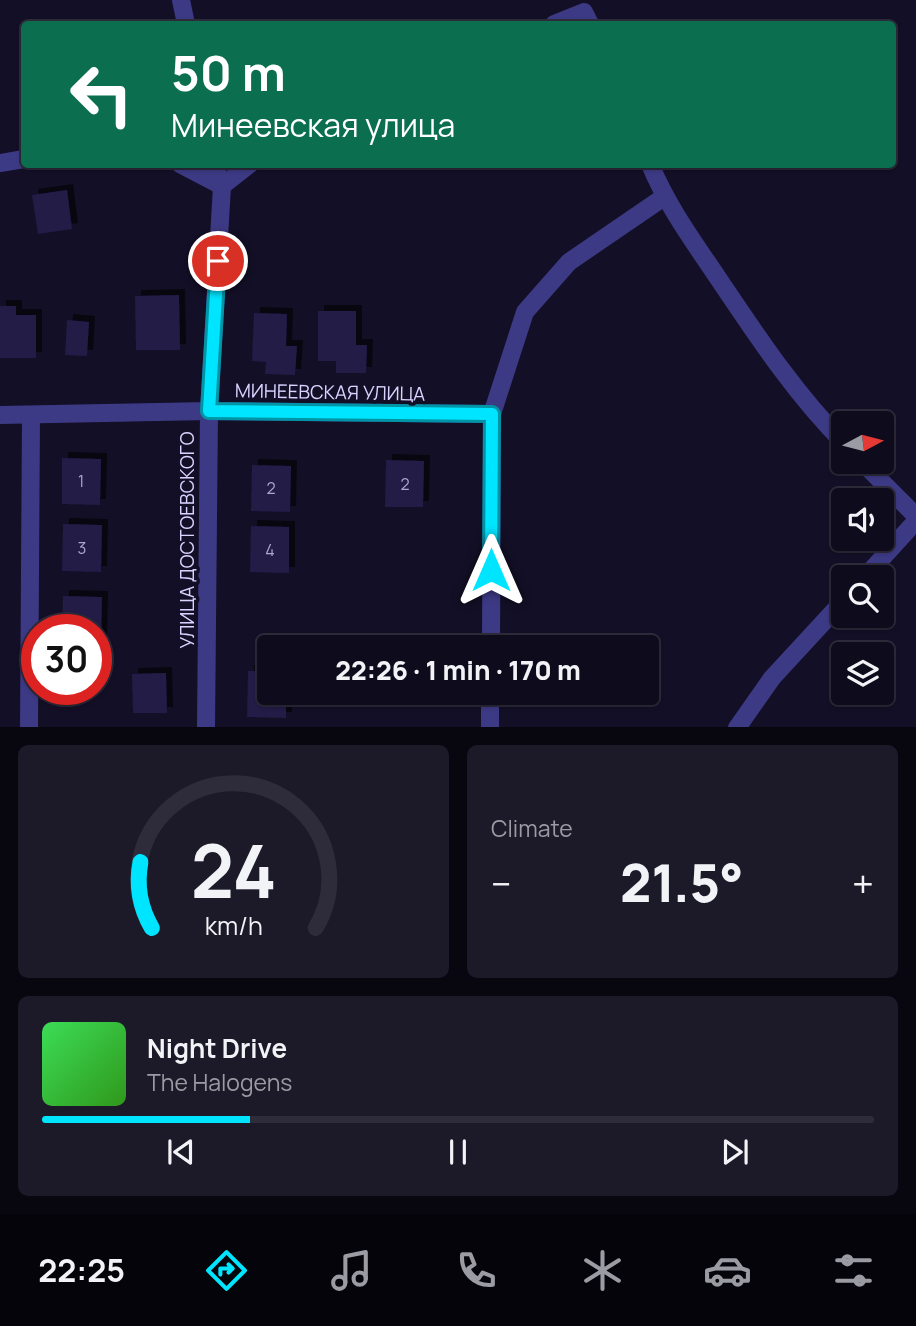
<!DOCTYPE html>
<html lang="en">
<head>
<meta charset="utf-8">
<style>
	body { margin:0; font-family:Manrope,sans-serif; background:#1c1929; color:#f1f3f6; height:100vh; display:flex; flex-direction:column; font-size:26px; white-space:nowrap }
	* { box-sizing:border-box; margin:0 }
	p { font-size:23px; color:#9b9ba3 }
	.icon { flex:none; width:38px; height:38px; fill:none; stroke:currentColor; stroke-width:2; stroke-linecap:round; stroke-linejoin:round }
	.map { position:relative; height:727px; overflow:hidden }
	.side { display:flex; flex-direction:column; gap:18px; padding:18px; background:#08060f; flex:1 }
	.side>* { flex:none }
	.guide { position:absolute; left:21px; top:21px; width:875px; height:147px; border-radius:7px; box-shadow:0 2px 5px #0004,0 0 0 2px #2e2b3b; background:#0b6e4f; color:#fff; overflow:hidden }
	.needle { width:46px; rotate:83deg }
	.tools { position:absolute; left:831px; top:411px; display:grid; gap:14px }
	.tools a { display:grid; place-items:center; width:63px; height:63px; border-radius:7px; background:#0e0b1c; box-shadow:0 2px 5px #0004,0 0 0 2px #2e2b3b; font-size:35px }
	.speed { position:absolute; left:21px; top:614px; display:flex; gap:14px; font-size:35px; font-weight:700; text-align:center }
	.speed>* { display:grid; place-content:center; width:91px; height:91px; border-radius:50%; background:#0e0b1c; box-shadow:0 2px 5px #0004,0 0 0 2px #2e2b3b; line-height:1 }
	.speed .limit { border:10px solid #d22; background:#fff; color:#111 }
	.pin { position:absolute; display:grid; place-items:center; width:60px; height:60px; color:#fff; margin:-30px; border:4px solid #fff; border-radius:50%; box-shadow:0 2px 7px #0007 }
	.me { position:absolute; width:77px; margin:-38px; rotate:0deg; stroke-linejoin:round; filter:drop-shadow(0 0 5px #0008) }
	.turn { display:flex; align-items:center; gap:24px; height:147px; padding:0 35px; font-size:32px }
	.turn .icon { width:91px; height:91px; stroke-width:2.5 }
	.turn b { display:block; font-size:49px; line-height:60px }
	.big { font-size:52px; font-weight:800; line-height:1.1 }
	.side .widget { flex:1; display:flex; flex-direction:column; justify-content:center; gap:10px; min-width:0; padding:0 24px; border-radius:10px; background:#1c1929 }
	.side .dial { align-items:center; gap:0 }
	.dial svg { height:182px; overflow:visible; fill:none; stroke:#2e2b3b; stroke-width:7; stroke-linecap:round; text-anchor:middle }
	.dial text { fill:#f1f3f6; stroke:none }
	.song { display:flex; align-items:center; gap:21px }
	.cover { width:84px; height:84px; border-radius:10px; background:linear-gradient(135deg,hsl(130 70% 55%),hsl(110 70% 35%)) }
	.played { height:7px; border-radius:4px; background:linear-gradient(90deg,#00e5ff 25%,#2e2b3b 25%) }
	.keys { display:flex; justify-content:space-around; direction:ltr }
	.heat { display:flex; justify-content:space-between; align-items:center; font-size:38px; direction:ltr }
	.side .tiles { flex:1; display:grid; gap:18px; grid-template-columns:1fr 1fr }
	.widget:last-child { grid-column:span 2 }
	.trip { position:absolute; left:257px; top:635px; width:402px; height:70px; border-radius:7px; background:#0e0b1c; box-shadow:0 2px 5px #0004,0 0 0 2px #2e2b3b; font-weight:800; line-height:70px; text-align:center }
	.tab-bar { display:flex; height:112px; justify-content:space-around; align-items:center; background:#06040b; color:#9b9ba3 }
	.tab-bar .icon { width:49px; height:49px }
	.tab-bar .current { color:#00e5ff }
	.tab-bar b { font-size:32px; color:#f1f3f6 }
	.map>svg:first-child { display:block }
	.building { fill:#241b47; filter:url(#shadow) }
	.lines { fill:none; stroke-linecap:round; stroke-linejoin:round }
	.minor { stroke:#3d3a85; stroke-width:18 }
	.route-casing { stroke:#0095a6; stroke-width:18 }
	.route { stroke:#00e5ff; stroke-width:12 }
	.labels { text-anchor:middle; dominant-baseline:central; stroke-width:7; stroke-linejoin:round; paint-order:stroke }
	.number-label { font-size:16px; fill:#aca6d1 }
	.street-label { font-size:19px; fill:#d9d4ff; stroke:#130f26 }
</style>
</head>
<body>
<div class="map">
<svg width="916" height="728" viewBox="0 0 916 728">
	<defs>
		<filter id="shadow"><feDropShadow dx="6" dy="-6" stdDeviation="0" flood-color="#0009"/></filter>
	</defs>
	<rect width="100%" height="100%" fill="#130f26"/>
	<g class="building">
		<polygon points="67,190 72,229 38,234 32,195"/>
		<polygon points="179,295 180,350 136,350 135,296"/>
		<polygon points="0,306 16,306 16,315 36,315 36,358 0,358"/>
		<polygon points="318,311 356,311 356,345 367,345 366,373 336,373 336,361 318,361"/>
		<polygon points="254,313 287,314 286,346 297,346 295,375 265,374 266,362 252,361"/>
		<polygon points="67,320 89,322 87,356 65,355"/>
		<polygon points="62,458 101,459 100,505 62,504"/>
		<polygon points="386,460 424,461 423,507 385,507"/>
		<polygon points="252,465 291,466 290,512 251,511"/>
		<polygon points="63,524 102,525 101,572 62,571"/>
		<polygon points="251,526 289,527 289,573 250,572"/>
		<polygon points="63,596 102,597 101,643 96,643 96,630 62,630"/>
		<polygon points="248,671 270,671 270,693 286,693 286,718 247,717"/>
		<polygon points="166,673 167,713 133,713 132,674"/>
	</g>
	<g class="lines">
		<g class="minor">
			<polyline points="181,0 186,24"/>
			<polyline points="554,24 584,12 590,24"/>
			<polyline points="0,163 24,159"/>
			<polyline points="180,164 222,186"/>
			<path d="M650 164C668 208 696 245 722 284 759 339 797 396 844 443"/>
			<polyline points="222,186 250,164"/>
			<polyline points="0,415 209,411 492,414"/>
			<polyline points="862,462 916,516"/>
			<polyline points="864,578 916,521"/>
			<polyline points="491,648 492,414 525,312 569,262 664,197"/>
			<polyline points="29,728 31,415"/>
			<polyline points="206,728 209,411 222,186 214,164"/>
			<polyline points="490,728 490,693"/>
			<polyline points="737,728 772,678 844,600"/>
		</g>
	</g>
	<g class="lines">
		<defs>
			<polyline id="route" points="218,261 209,411 492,414 491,570"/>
		</defs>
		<use href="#route" class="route-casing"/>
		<use href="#route" class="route"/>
	</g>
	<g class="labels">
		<g class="number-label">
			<text x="81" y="481">1</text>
			<text x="405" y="484">2</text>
			<text x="271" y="488">2</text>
			<text x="82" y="548">3</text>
			<text x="270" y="550">4</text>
		</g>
		<g class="street-label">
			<text transform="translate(330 392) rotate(1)">МИНЕЕВСКАЯ УЛИЦА</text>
			<text transform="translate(187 540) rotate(-90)">УЛИЦА ДОСТОЕВСКОГО</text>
		</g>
	</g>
</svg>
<div class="tools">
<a><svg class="needle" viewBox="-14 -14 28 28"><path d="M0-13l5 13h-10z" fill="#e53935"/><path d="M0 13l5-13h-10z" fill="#9b9ba3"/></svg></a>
<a><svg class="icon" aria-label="sound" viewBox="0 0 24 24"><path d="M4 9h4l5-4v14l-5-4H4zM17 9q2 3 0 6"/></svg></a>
<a><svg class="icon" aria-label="search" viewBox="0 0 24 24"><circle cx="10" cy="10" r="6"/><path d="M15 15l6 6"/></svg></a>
<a><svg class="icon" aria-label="layers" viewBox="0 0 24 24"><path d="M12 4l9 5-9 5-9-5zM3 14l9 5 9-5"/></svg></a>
</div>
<div class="speed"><div class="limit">30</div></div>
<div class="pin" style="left:218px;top:261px;background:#d93025"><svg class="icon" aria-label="arrive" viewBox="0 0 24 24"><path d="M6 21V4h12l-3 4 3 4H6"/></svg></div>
<svg class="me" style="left:491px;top:570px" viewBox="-20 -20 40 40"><path d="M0-17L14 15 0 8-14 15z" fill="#00e5ff" stroke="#fff" stroke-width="4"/></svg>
<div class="trip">22:26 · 1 min · 170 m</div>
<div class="guide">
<div class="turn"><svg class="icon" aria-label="left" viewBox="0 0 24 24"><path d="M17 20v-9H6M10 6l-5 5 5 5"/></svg><div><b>50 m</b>Минеевская улица</div></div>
</div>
</div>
<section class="side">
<div class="tiles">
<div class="widget dial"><svg viewBox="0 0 100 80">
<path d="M14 69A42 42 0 1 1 86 69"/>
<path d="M14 69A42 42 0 0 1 9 40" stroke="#00e5ff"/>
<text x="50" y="56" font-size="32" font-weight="700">24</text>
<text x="50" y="72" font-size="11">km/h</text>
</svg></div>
<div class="widget"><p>Climate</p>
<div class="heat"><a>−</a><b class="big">21.5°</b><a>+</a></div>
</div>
<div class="widget">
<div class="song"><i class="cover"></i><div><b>Night Drive</b><p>The Halogens</p></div></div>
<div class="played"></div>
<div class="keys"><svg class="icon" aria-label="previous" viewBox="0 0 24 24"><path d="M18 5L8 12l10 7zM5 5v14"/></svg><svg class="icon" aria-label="pause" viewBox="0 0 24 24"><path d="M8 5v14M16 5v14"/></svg><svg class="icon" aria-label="next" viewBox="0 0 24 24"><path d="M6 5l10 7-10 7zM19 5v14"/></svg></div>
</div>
</div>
</section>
<nav class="tab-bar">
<b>22:25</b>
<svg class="icon current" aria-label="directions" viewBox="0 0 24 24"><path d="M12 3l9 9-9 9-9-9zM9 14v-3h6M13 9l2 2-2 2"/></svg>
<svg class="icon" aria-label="music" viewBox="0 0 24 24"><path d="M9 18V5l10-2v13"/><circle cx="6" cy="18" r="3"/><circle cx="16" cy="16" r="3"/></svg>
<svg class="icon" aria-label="phone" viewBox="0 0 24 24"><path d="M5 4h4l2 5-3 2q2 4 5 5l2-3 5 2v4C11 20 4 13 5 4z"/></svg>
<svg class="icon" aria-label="climate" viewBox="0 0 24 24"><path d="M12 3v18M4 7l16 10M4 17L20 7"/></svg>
<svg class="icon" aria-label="car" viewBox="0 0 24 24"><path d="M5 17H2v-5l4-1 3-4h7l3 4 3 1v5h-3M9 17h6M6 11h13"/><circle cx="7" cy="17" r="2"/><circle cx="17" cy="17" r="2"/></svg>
<svg class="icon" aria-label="filters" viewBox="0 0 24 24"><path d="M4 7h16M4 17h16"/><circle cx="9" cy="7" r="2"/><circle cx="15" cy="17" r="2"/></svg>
</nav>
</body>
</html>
